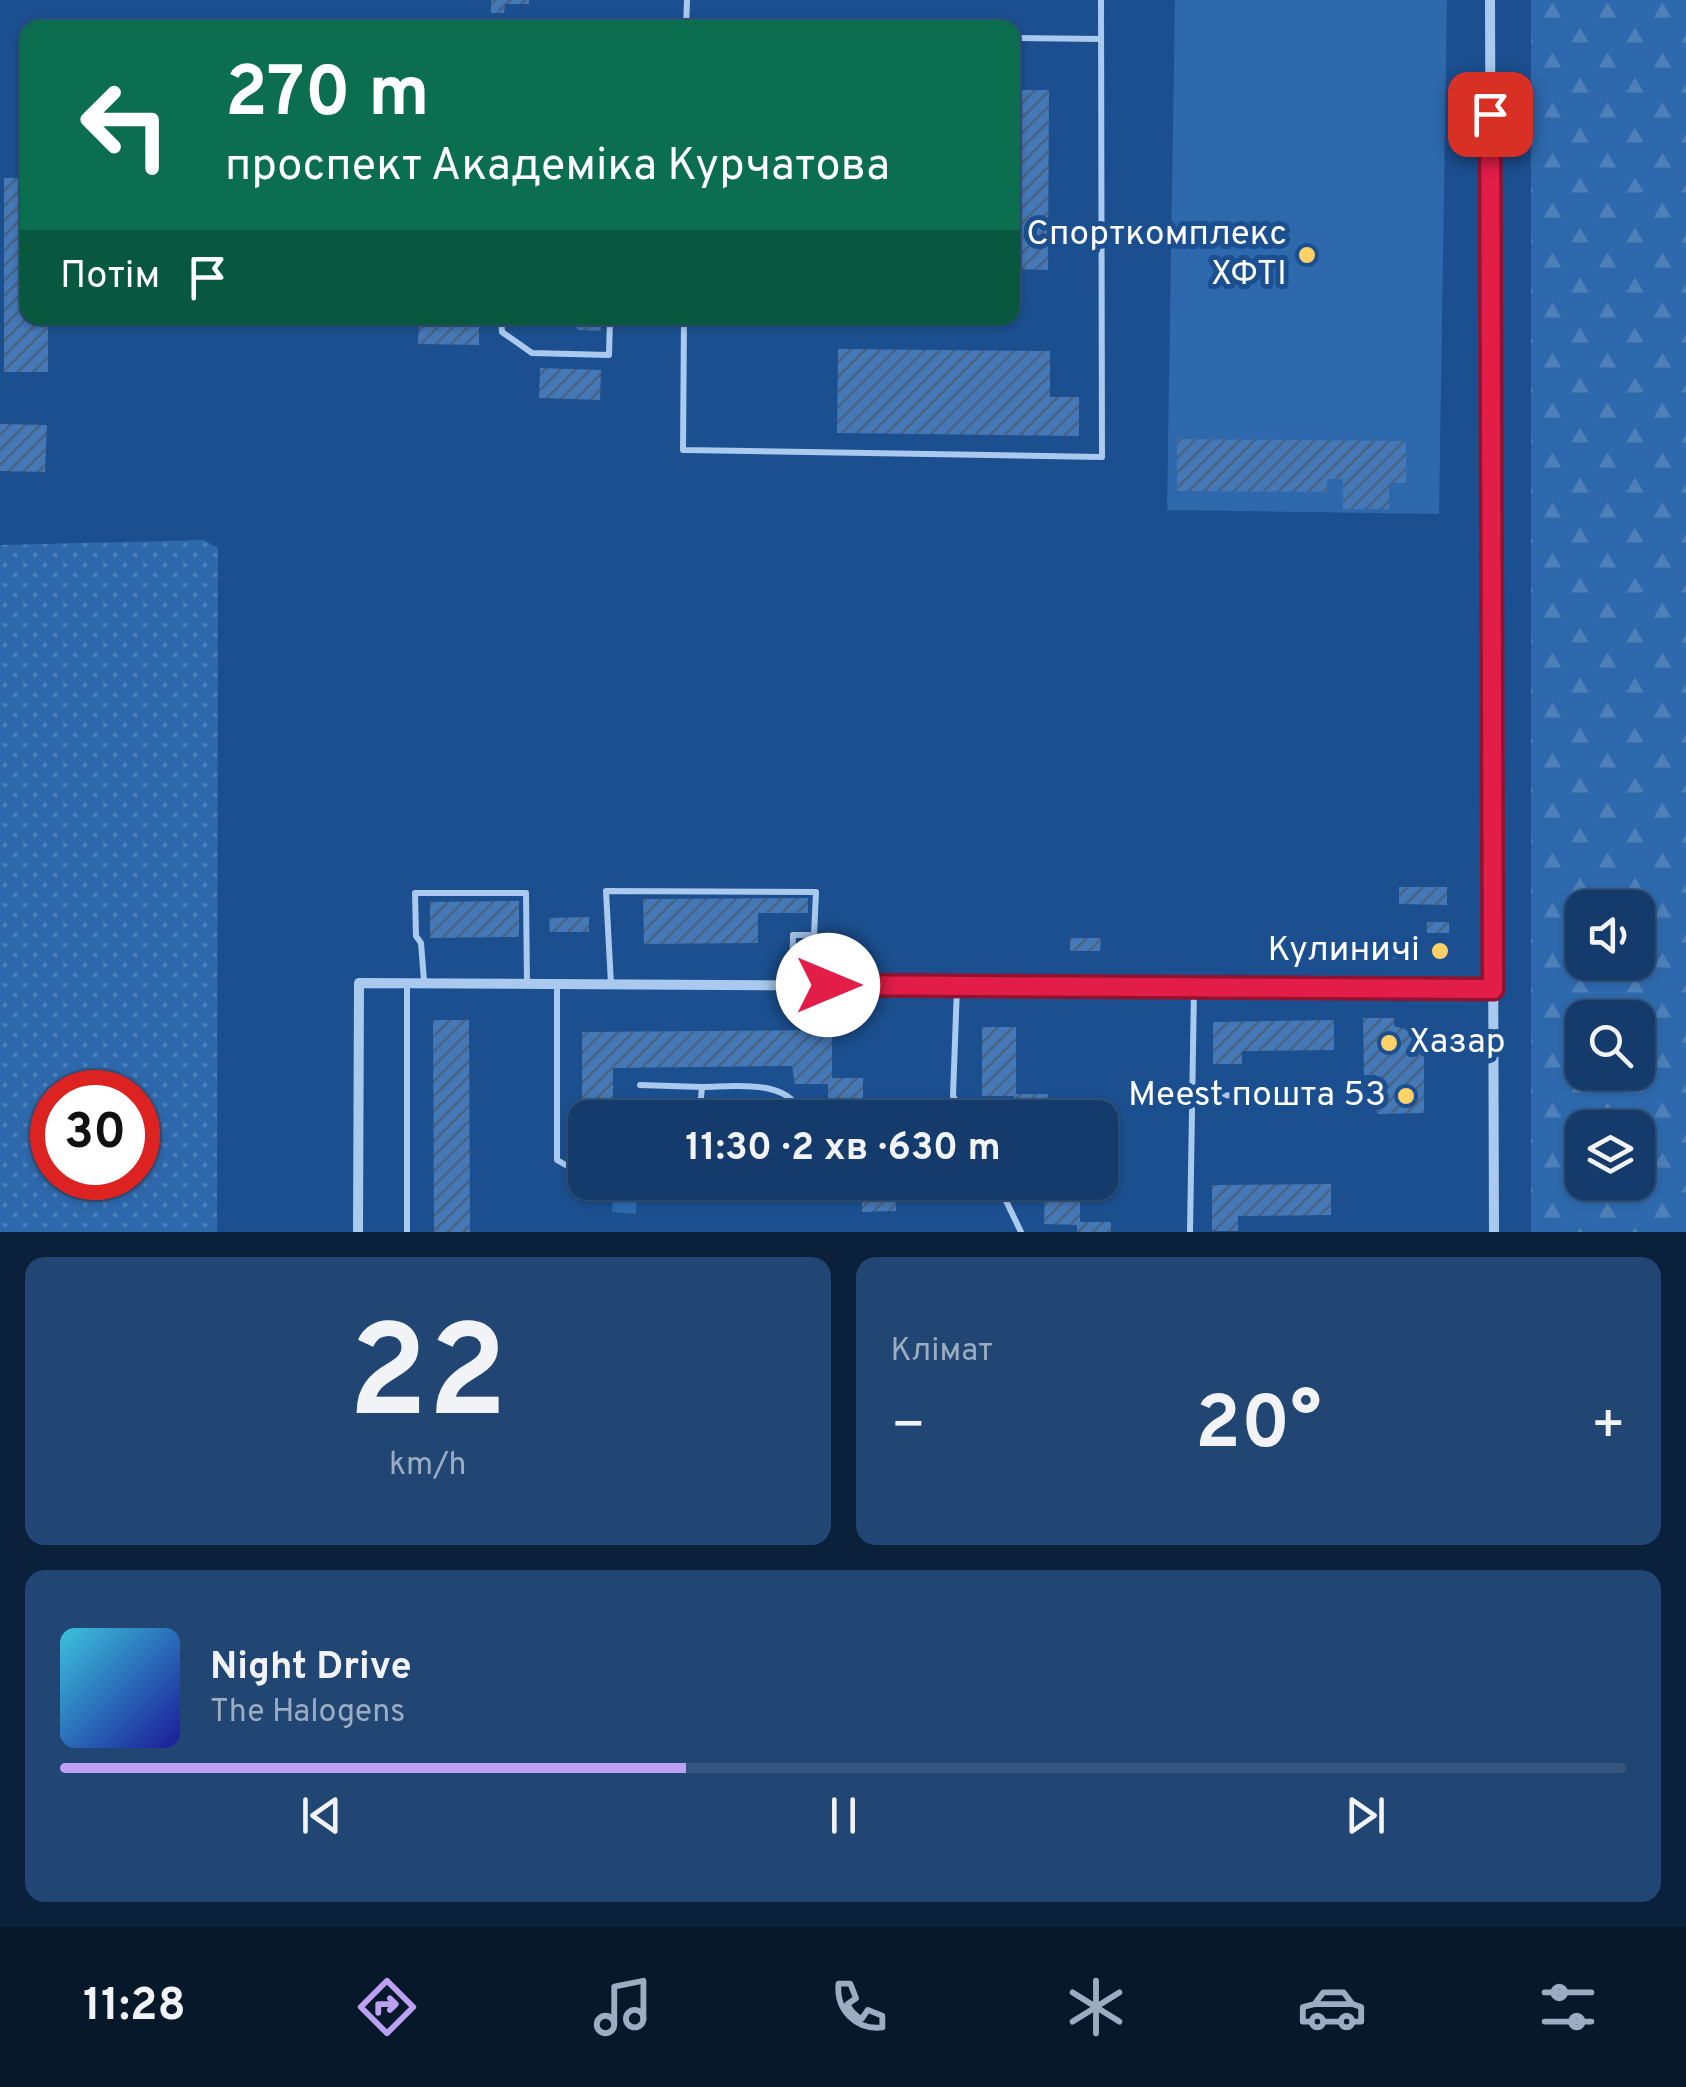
<!DOCTYPE html>
<html lang="uk">
<head>
<meta charset="utf-8">
<style>
	body { margin:0; font-family:Overpass,sans-serif; background:#214673; color:#f1f3f6; height:100vh; display:flex; flex-direction:column; font-size:38px; white-space:nowrap }
	* { box-sizing:border-box; margin:0 }
	p { font-size:32px; color:#9dadc1 }
	.icon { flex:none; width:55px; height:55px; fill:none; stroke:currentColor; stroke-width:2; stroke-linecap:round; stroke-linejoin:round }
	.map { position:relative; height:1232px; overflow:hidden }
	.side { display:flex; flex-direction:column; gap:25px; padding:25px; background:#0b203b; flex:1 }
	.side>* { flex:none }
	.banner { position:absolute; left:20px; top:20px; width:1000px; height:305px; border-radius:20px; box-shadow:0 2px 8px #0004,0 0 0 2px #33557e; background:#0b6e4f; color:#fff; overflow:hidden }
	.tools { position:absolute; left:1565px; top:890px; display:grid; gap:20px }
	.tools a { display:grid; place-items:center; width:90px; height:90px; border-radius:20px; background:#143b6b; box-shadow:0 2px 8px #0004,0 0 0 2px #33557e; font-size:50px }
	.speed { position:absolute; left:30px; top:1070px; display:flex; gap:20px; font-size:50px; font-weight:700; text-align:center }
	.speed>* { display:grid; place-content:center; width:130px; height:130px; border-radius:50%; background:#143b6b; box-shadow:0 2px 8px #0004,0 0 0 2px #33557e; line-height:1 }
	.speed .limit { border:15px solid #d22; background:#fff; color:#111 }
	.pin { position:absolute; display:grid; place-items:center; width:85px; height:85px; color:#fff; margin:-42px; border-radius:20px; box-shadow:0 5px 15px #0006 }
	.me { position:absolute; width:110px; margin:-55px; rotate:90deg; stroke-linejoin:round; filter:drop-shadow(0 0 8px #0008) }
	.turn { display:flex; align-items:center; gap:35px; height:210px; padding:0 40px; font-size:45px }
	.turn .icon { width:130px; height:130px; stroke-width:2.5 }
	.turn b { display:block; font-size:70px; line-height:85px }
	.then { display:flex; align-items:center; height:95px; padding:0 40px; background:#0003; gap:20px; font-size:38px }
	.big { font-size:75px; font-weight:700; line-height:1.1 }
	.side .widget { flex:1; display:flex; flex-direction:column; justify-content:center; gap:15px; min-width:0; padding:0 35px; border-radius:20px; background:#214673 }
	.side .dial { align-items:center; gap:0 }
	.dial b { font-size:130px; line-height:1 }
	.song { display:flex; align-items:center; gap:30px }
	.cover { width:120px; height:120px; border-radius:15px; background:linear-gradient(135deg,hsl(190 70% 55%),hsl(240 70% 35%)) }
	.played { height:10px; border-radius:5px; background:linear-gradient(90deg,#bca0f2 40%,#33557e 40%) }
	.keys { display:flex; justify-content:space-around; direction:ltr }
	.heat { display:flex; justify-content:space-between; align-items:center; font-size:55px; direction:ltr }
	.side .tiles { flex:1; display:grid; gap:25px; grid-template-columns:1fr 1fr }
	.widget:last-child { grid-column:span 2 }
	.trip { position:absolute; left:568px; top:1100px; width:550px; height:100px; border-radius:20px; background:#143b6b; box-shadow:0 2px 8px #0004,0 0 0 2px #33557e; font-weight:700; line-height:100px; text-align:center }
	.tabs { display:flex; height:160px; justify-content:space-around; align-items:center; background:#08182b; color:#9dadc1 }
	.tabs .icon { width:70px; height:70px }
	.tabs .current { color:#bca0f2 }
	.tabs b { font-size:45px; color:#f1f3f6 }
	.map>svg:first-child { display:block }
	.grass { fill:url(#grass-dots); fill-rule:evenodd }
	.forest { fill:url(#forest-firs); fill-rule:evenodd }
	.park { fill:#2e69ad }
	.building { fill:url(#building-hatch) }
	.lines { fill:none; stroke-linecap:round; stroke-linejoin:round }
	.lane { stroke:#a9c9ee; stroke-width:6 }
	.street { stroke:#a9c9ee; stroke-width:10 }
	.route-casing { stroke:#92132f; stroke-width:25 }
	.route { stroke:#e11d48; stroke-width:18 }
	.poi-dot { fill:#ffd166; stroke:#1b4f8f; stroke-width:4 }
	.labels { text-anchor:middle; dominant-baseline:central; stroke-width:10; stroke-linejoin:round; paint-order:stroke }
	.poi-label { font-size:35px; fill:#fff; stroke:#1b4f8f; text-anchor:end }
</style>
</head>
<body>
<div class="map">
<svg width="1686" height="1232" viewBox="0 0 1686 1232">
	<defs>
		<pattern id="grass-dots" width="8" height="8" patternUnits="userSpaceOnUse" patternTransform="scale(2.5)"><rect width="8" height="8" fill="#2e69ad"/><path d="M2 2h.1M6 6h.1" fill="none" stroke="#4d80b9" stroke-width="1.8" stroke-linecap="round"/></pattern>
		<pattern id="forest-firs" width="22" height="20" patternUnits="userSpaceOnUse" patternTransform="scale(2.5)"><rect width="22" height="20" fill="#2e69ad"/><path d="M5 1l3.5 6h-7zM16 11l3.5 6h-7z" fill="#4d80b9"/></pattern>
		<pattern id="building-hatch" width="6" height="6" patternUnits="userSpaceOnUse" patternTransform="scale(2.5)"><rect width="6" height="6" fill="#4478b7"/><path d="M-1 1l2-2M0 6l6-6M5 7l2-2" fill="none" stroke="#486282"/></pattern>
	</defs>
	<rect width="100%" height="100%" fill="#1b4f8f"/>
	<path class="grass" d="M204 540 218 548 217 1232H0V545ZM52 1092H138V1178H52Z"/>
	<path class="forest" d="M1531 0H1686V1232H1531ZM1582 908H1638V962H1582ZM1582 1018H1638V1072H1582ZM1582 1128H1638V1182H1582Z"/>
	<g class="park">
		<polygon points="1175,0 1447,0 1439,514 1167,510"/>
		<polygon points="614,1183 638,1183 636,1214 612,1212"/>
	</g>
	<g class="building">
		<polygon points="491,0 529,0 529,4 505,4 504,13 491,13"/>
		<polygon points="1012,90 1049,90 1048,270 1012,269"/>
		<polygon points="4,178 28,178 28,318 48,318 48,372 4,372"/>
		<polygon points="577,318 601,318 601,331 577,330"/>
		<polygon points="419,321 479,321 479,345 418,344"/>
		<polygon points="838,349 1050,351 1050,397 1079,397 1079,436 837,433"/>
		<polygon points="540,368 601,370 600,400 539,398"/>
		<polygon points="0,424 47,425 45,472 0,471"/>
		<polygon points="1177,439 1406,441 1406,483 1389,483 1389,509 1343,509 1343,479 1327,479 1327,492 1177,491"/>
		<polygon points="1399,887 1447,887 1447,905 1399,904"/>
		<polygon points="808,898 808,913 758,913 758,943 644,944 643,899"/>
		<polygon points="519,901 519,937 430,938 430,902"/>
		<polygon points="589,917 589,932 550,932 549,918"/>
		<rect x="1427" y="922" width="22" height="11"/>
		<polygon points="1070,938 1101,938 1100,951 1070,951"/>
		<polygon points="1401,945 1402,959 1330,960 1329,947"/>
		<polygon points="1448,945 1449,957 1432,957 1432,946"/>
		<polygon points="1363,1018 1394,1018 1394,1026 1412,1031 1415,1050 1424,1050 1424,1113 1377,1114 1376,1075 1364,1075"/>
		<polygon points="433,1020 469,1020 470,1232 434,1232"/>
		<polygon points="1334,1020 1334,1050 1242,1051 1242,1064 1213,1064 1213,1022"/>
		<polygon points="982,1027 1016,1027 1016,1094 1048,1094 1048,1118 1013,1118 1014,1096 982,1096"/>
		<polygon points="832,1030 832,1078 863,1078 863,1118 828,1118 828,1084 795,1084 792,1066 613,1068 613,1118 582,1118 582,1032"/>
		<polygon points="862,1182 896,1182 896,1211 862,1212"/>
		<polygon points="1045,1182 1080,1182 1080,1222 1111,1222 1111,1232 1077,1232 1077,1225 1044,1224"/>
		<polygon points="1331,1184 1331,1215 1238,1216 1238,1231 1212,1231 1212,1185"/>
	</g>
	<g class="lines">
		<g class="lane">
			<polyline points="686,28 687,0"/>
			<polyline points="1012,38 1101,39"/>
			<polyline points="501,318 502,332 532,353 609,355 610,318"/>
			<polyline points="684,318 683,450 1102,457 1101,0"/>
			<polyline points="424,981 421,943 416,936 415,893 526,893 527,984"/>
			<polyline points="407,984 407,1232"/>
			<polyline points="611,984 606,891 816,892 814,935 793,935 792,985"/>
			<polyline points="557,985 557,1160 571,1168 585,1167"/>
			<polyline points="957,987 953,1096 965,1118"/>
			<polyline points="640,1085 702,1087 699,1118"/>
			<path d="M702 1087C733 1087 793 1077 802 1118"/>
			<polyline points="1194,1095 1285,1096"/>
			<polyline points="816,1182 817,1190"/>
			<polyline points="997,1182 1021,1232"/>
			<polyline points="1190,1232 1194,988"/>
		</g>
		<g class="street">
			<polyline points="1490,0 1494,1232"/>
			<polyline points="358,1232 359,983 1493,989"/>
		</g>
	</g>
	<g class="lines">
		<defs>
			<polyline id="route" points="828,985 1493,989 1490,114"/>
		</defs>
		<use href="#route" class="route-casing"/>
		<use href="#route" class="route"/>
	</g>
	<g class="poi-dot">
		<circle cx="1307" cy="255" r="10"/>
		<circle cx="1440" cy="951" r="10"/>
		<circle cx="1389" cy="1043" r="10"/>
		<circle cx="1406" cy="1096" r="10"/>
	</g>
	<g class="labels">
		<g class="poi-label">
			<text x="1287" y="235">Спорткомплекс<tspan x="1287" dy="40">ХФТІ</tspan></text>
			<text x="1420" y="951">Кулиничі</text>
			<text x="1409" y="1043" text-anchor="start">Хазар</text>
			<text x="1386" y="1096">Meest пошта 53</text>
		</g>
	</g>
</svg>
<div class="tools">
<a><svg class="icon" aria-label="sound" viewBox="0 0 24 24"><path d="M4 9h4l5-4v14l-5-4H4zM17 9q2 3 0 6"/></svg></a>
<a><svg class="icon" aria-label="search" viewBox="0 0 24 24"><circle cx="10" cy="10" r="6"/><path d="M15 15l6 6"/></svg></a>
<a><svg class="icon" aria-label="layers" viewBox="0 0 24 24"><path d="M12 4l9 5-9 5-9-5zM3 14l9 5 9-5"/></svg></a>
</div>
<div class="speed"><div class="limit">30</div></div>
<div class="pin" style="left:1490px;top:114px;background:#d93025"><svg class="icon" aria-label="arrive" viewBox="0 0 24 24"><path d="M6 21V4h12l-3 4 3 4H6"/></svg></div>
<svg class="me" style="left:828px;top:985px" viewBox="-20 -20 40 40"><circle r="19" fill="#fff"/><path d="M0-13L10 11 0 6-10 11z" fill="#e11d48"/></svg>
<div class="trip">11:30 · 2 хв · 630 m</div>
<div class="banner">
<div class="turn"><svg class="icon" aria-label="left" viewBox="0 0 24 24"><path d="M17 20v-9H6M10 6l-5 5 5 5"/></svg><div><b>270 m</b>проспект Академіка Курчатова</div></div>
<div class="then">Потім<svg class="icon" aria-label="arrive" viewBox="0 0 24 24"><path d="M6 21V4h12l-3 4 3 4H6"/></svg></div>
</div>
</div>
<section class="side">
<div class="tiles">
<div class="widget dial"><b>22</b><p>km/h</p></div>
<div class="widget"><p>Клімат</p>
<div class="heat"><a>−</a><b class="big">20°</b><a>+</a></div>
</div>
<div class="widget">
<div class="song"><i class="cover"></i><div><b>Night Drive</b><p>The Halogens</p></div></div>
<div class="played"></div>
<div class="keys"><svg class="icon" aria-label="previous" viewBox="0 0 24 24"><path d="M18 5L8 12l10 7zM5 5v14"/></svg><svg class="icon" aria-label="pause" viewBox="0 0 24 24"><path d="M8 5v14M16 5v14"/></svg><svg class="icon" aria-label="next" viewBox="0 0 24 24"><path d="M6 5l10 7-10 7zM19 5v14"/></svg></div>
</div>
</div>
</section>
<nav class="tabs">
<b>11:28</b>
<svg class="icon current" aria-label="directions" viewBox="0 0 24 24"><path d="M12 3l9 9-9 9-9-9zM9 14v-3h6M13 9l2 2-2 2"/></svg>
<svg class="icon" aria-label="music" viewBox="0 0 24 24"><path d="M9 18V5l10-2v13"/><circle cx="6" cy="18" r="3"/><circle cx="16" cy="16" r="3"/></svg>
<svg class="icon" aria-label="phone" viewBox="0 0 24 24"><path d="M5 4h4l2 5-3 2q2 4 5 5l2-3 5 2v4C11 20 4 13 5 4z"/></svg>
<svg class="icon" aria-label="climate" viewBox="0 0 24 24"><path d="M12 3v18M4 7l16 10M4 17L20 7"/></svg>
<svg class="icon" aria-label="car" viewBox="0 0 24 24"><path d="M5 17H2v-5l4-1 3-4h7l3 4 3 1v5h-3M9 17h6M6 11h13"/><circle cx="7" cy="17" r="2"/><circle cx="17" cy="17" r="2"/></svg>
<svg class="icon" aria-label="filters" viewBox="0 0 24 24"><path d="M4 7h16M4 17h16"/><circle cx="9" cy="7" r="2"/><circle cx="15" cy="17" r="2"/></svg>
</nav>
</body>
</html>
